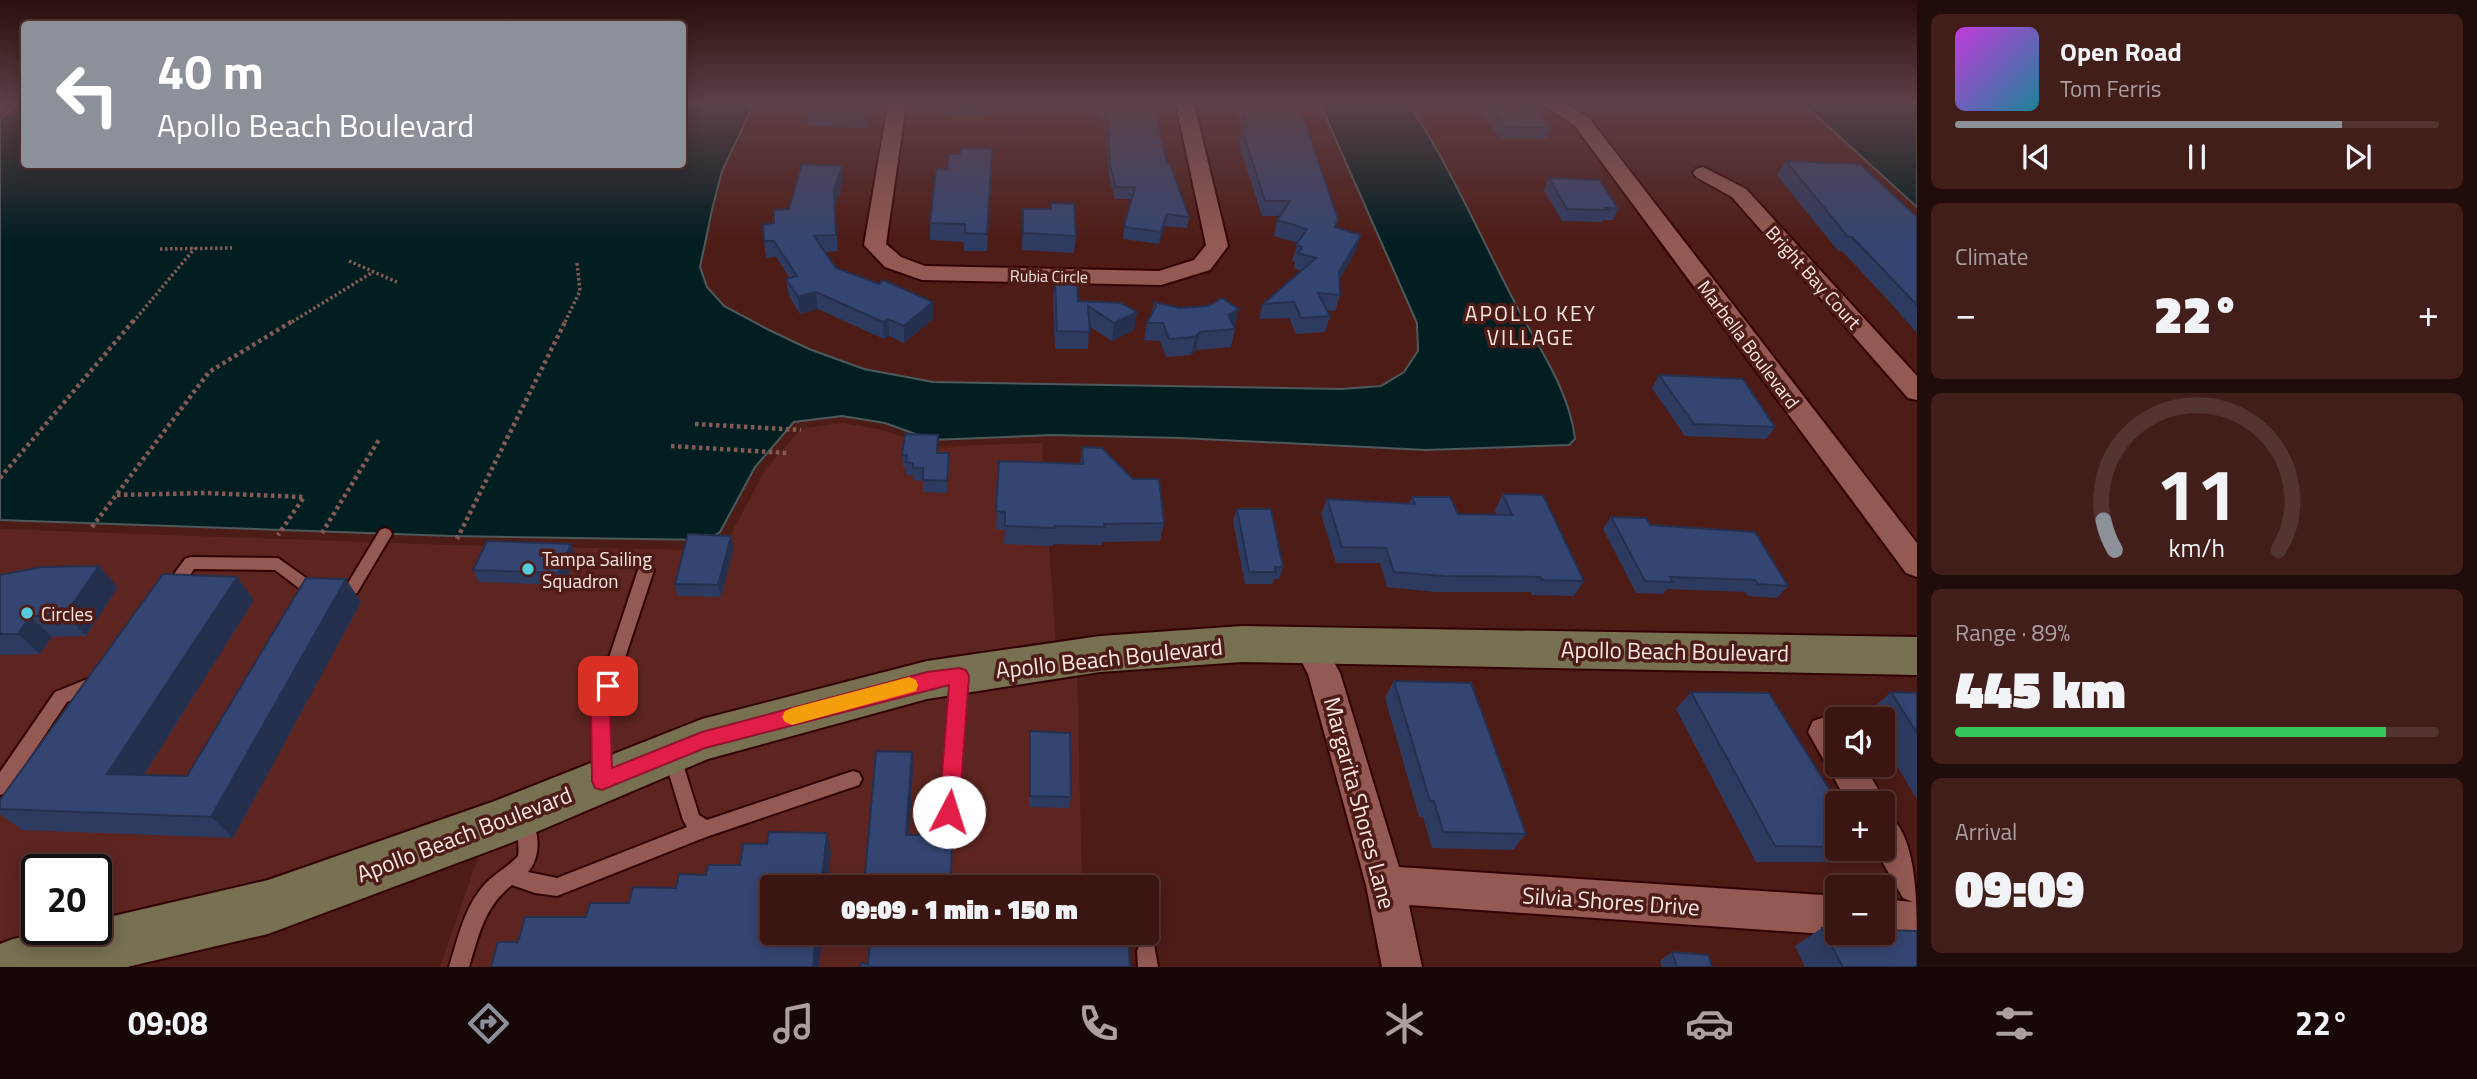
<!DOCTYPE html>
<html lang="en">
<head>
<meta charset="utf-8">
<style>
	body { margin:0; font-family:"Titillium Web",sans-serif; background:#411e1a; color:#f1f3f6; height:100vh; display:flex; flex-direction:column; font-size:26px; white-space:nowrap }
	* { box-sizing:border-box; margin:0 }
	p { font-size:23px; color:#ab9f9f }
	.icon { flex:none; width:38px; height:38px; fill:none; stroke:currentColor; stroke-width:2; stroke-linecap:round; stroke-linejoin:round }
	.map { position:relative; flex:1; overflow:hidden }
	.panel { display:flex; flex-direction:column; gap:14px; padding:14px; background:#200c09; width:560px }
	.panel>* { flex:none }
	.top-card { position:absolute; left:21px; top:21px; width:665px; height:147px; border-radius:7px; box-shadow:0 4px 18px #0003,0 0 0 2px #543431; background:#8c9099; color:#fff; overflow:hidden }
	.fabs { position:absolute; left:1825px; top:707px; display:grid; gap:14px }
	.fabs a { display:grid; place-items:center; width:70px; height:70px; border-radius:7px; background:#3a1511; box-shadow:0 4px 18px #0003,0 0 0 2px #543431; font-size:35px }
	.speed { position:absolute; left:21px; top:854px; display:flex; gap:14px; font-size:35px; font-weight:700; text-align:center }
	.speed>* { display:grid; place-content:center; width:91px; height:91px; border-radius:50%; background:#3a1511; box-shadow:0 4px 18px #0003,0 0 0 2px #543431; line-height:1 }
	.speed .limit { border:4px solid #111; border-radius:10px; background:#fff; color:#111 }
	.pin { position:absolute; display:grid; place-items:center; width:60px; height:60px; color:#fff; margin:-30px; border-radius:14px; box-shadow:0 4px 10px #0006 }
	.me { position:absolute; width:77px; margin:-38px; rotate:5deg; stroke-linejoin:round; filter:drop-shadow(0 0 5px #0008) }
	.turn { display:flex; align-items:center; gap:24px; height:147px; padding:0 21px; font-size:32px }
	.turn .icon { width:91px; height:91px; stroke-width:2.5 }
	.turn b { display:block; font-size:49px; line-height:60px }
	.big { font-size:52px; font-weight:800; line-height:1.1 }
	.panel .tile { flex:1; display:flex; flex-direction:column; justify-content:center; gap:10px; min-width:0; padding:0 24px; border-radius:10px; background:#411e1a }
	.panel .dial { align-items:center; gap:0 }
	.dial svg { height:182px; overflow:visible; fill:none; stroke:#543431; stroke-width:7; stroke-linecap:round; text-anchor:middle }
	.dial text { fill:#f1f3f6; stroke:none }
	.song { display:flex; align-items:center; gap:21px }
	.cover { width:84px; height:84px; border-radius:10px; background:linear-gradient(135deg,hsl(290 70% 55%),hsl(190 70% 35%)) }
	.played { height:7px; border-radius:4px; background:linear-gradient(90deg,#8c9099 80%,#543431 80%) }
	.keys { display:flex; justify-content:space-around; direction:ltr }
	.heat { display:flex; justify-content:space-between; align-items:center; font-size:38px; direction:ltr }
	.charge { height:10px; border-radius:5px; background:linear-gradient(90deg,#34c759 89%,#543431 0) }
	.trip { position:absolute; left:760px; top:875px; width:399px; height:70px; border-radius:7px; background:#3a1511; box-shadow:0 4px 18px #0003,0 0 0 2px #543431; font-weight:800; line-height:70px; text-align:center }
	.tabs { display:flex; height:112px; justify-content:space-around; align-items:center; background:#170807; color:#ab9f9f }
	.tabs .icon { width:49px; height:49px }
	.tabs .active { color:#8c9099 }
	.tabs b { font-size:32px; color:#f1f3f6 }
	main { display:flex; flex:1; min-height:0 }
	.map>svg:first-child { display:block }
	.built { fill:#5e2520 }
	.water { fill:#021e21; stroke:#4d5a5c; stroke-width:2 }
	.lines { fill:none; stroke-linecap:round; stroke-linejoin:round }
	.lane-casing { stroke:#320202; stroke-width:4 }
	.street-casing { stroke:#320202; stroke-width:4 }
	.secondary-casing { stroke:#320202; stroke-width:4 }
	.path-far1 { stroke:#835a56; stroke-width:3.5; stroke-dasharray:2.5 2.5; stroke-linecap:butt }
	.path { stroke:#835a56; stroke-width:4.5; stroke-dasharray:3.5 3.5; stroke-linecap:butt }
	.lane { fill:#935952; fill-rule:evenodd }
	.street { fill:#935952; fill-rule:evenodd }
	.secondary { fill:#777051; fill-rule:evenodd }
	.wall { fill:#2e3b61 }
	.shaded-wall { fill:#25304f }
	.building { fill:#354571; stroke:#25304f; stroke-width:2 }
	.route { fill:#e11d48; stroke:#92132f; stroke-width:2 }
	.slow { fill:#f59e0b }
	.poi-dot { fill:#53cbdb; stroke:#4e1c17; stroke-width:2.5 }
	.labels { text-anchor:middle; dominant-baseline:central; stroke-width:7; stroke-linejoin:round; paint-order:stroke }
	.far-street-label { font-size:16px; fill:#fbe7e4; stroke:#4e1c17 }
	.street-label { font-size:19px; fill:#fbe7e4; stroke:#4e1c17 }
	.poi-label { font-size:19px; fill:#fbe7e4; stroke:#4e1c17; text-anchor:start }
	.neighbourhood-label { font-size:21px; letter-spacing:2px; fill:#fbe7e4; stroke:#4e1c17 }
	.near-street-label { font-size:23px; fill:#fbe7e4; stroke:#4e1c17 }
</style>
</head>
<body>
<main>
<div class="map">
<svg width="1917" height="967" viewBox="0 0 1917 967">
	<rect width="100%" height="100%" fill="#4e1c17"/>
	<g class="built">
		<polygon points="842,423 882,430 931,447 1042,443 1056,647 252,894 96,925 96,870 37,870 37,929 79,929 0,950 0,529 448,545 689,550 730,536 765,470 801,429"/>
		<polygon points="1077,671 1082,887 772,887 772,933 1083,933 1083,967 440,967 482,846 707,754 933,693"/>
	</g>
	<g class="water">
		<path d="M18 104H24V164H682L683 104H754L722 171 712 210 700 267 707 287 724 306 769 330 809 349 864 369 933 382 1341 389 1381 386 1404 372 1418 351 1417 323 1320 104H1409C1451 168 1480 236 1515 303 1537 345 1570 391 1575 439L1569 445 1426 450 1181 438 1052 435 932 440 885 423 842 416 794 422 755 467 720 532 707 540 451 536 0 520V119Z"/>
		<polygon points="1802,104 1917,104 1917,207 1819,118"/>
	</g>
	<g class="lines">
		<defs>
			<g id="lane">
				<path d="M385 528 390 530 392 534 357 593 352 595 313 597 308 595 275 570 194 569C187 579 180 597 166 593L163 589 185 559 190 557 278 558 316 585 348 583 380 530Z"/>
				<polygon points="646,564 651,566 654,570 608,709 611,776 608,782 602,784 596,782 593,776 592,709 638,570 641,566"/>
				<polygon points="959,670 965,672 967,677 958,812 955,818 949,820 943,818 940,812 951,677 953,672"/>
				<polygon points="95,676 101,678 103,683 101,688 67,702 6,793 0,795 0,772 55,692"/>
				<path d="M672 746 678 748 699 815 707 820 853 771 859 773 862 779 859 785 706 837 557 896 535 893 512 885C484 907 479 935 469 967H449C458 938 464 908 484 885 494 874 508 867 518 856 521 842 512 826 518 814L524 811 530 814C539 833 542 855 528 872L557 878 687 827 683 820 663 754 666 748Z"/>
				<polygon points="1147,941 1154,944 1158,967 1138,967 1137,951 1140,944"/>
			</g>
			<g id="street">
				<polygon points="888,104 906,104 886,244 901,257 925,266 1159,271 1194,260 1206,245 1176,104 1194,104 1228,246 1210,270 1161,285 922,280 885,267 864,245"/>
				<polygon points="1543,104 1566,104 1589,118 1917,543 1917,577 1906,573 1575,126"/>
				<polygon points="1703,167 1746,189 1917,376 1917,400 1908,398 1732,197 1696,177 1693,173 1696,169"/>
				<polygon points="1308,630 1319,634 1340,673 1399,867 1838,896 1838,933 1845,933 1838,935 1409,905 1422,967 1382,967 1366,885 1308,674 1292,643 1297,634"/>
				<polygon points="1825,717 1838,722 1838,765 1864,765 1886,803 1883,810 1883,803 1848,803 1808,732 1813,721"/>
				<path d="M1883 811C1917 829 1917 900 1917 942L1883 939 1869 933H1883V899L1913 902 1903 898 1875 849H1883Z"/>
			</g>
			<path id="secondary" d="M1242 626 1917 637V675L1242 662 1100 672 927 699 708 759 513 842 268 934 127 967H0V944C31 931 63 929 96 929V920L268 880 492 802 702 719 927 661 1100 636Z"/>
		</defs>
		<use href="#lane" class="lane-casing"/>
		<use href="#street" class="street-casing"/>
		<use href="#secondary" class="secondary-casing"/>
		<g class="path-far1">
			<polyline points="160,249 232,248"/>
			<polyline points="349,261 397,282"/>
			<polyline points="133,322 195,248"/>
			<polyline points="292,322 373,272"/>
			<polyline points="565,322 580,291 577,263"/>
		</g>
		<g class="path">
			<polyline points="695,424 801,430"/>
			<polyline points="671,446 787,453"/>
			<polyline points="0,478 134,320"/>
			<polyline points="117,495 205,493 304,497 278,535"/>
			<polyline points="92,527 209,372 294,320"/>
			<polyline points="322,533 380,438"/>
			<polyline points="457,539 566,320"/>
		</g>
		<use href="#lane" class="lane"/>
		<use href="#street" class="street"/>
		<use href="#secondary" class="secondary"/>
	</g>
	<g class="wall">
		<polygon points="872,104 866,128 807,126 806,114"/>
		<polygon points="946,104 986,104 985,117 946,116"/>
		<polygon points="1099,104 1153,104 1167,164 1189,217 1187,228 1165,226 1159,244 1123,239 1124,227 1132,199 1115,199 1109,177 1105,123 1102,123"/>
		<polygon points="1235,104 1282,104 1335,227 1356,250 1340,279 1340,295 1335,311 1326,310 1330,316 1325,332 1296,334 1289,318 1259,319 1263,304 1301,271 1294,268 1295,262 1292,261 1298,243 1274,236 1277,220 1280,216 1262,216 1239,145 1242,130"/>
		<polygon points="1487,104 1534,104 1551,128 1546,139 1500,139 1483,114"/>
		<polygon points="1786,161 1917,217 1917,333 1886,298 1842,251 1838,251 1777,175"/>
		<polygon points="992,166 987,251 964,251 964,242 930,240 930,223 947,170"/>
		<polygon points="1549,178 1618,209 1613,220 1603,220 1602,222 1562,221 1544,190"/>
		<polygon points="843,182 835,207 838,251 825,252 836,268 933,319 904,343 889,336 884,339 818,309 800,314 789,296 786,279 790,278 776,257 766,258 764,241 774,223 789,209"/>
		<polygon points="1051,203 1076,236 1074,253 1022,250 1023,209 1050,209"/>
		<polygon points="1055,281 1078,301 1134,330 1112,341 1089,326 1088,349 1055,349 1053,299"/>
		<polygon points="1154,302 1235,327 1234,328 1235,329 1231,347 1196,350 1191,355 1166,357 1160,341 1144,340 1147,323 1152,312"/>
		<polygon points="1659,375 1775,427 1766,439 1685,436 1652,388"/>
		<polygon points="938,435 938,453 949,465 947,493 923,492 923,481 913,480 913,475 906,475 906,467 903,467 902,455"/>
		<polygon points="1082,447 1164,523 1160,541 1102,542 1102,545 1053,544 1053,546 1004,544 1005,530 996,529 999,461 1080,464"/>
		<polygon points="1503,494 1584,581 1574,596 1532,595 1531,592 1436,592 1387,587 1380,563 1336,563 1321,514 1327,499 1409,504 1412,497 1458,514 1497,514 1495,510"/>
		<polygon points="1237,509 1283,567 1279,579 1274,579 1272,584 1245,584 1233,521"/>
		<polygon points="1611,517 1650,525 1788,586 1777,598 1748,596 1745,592 1667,589 1663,594 1636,593 1603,529"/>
		<polygon points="571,544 576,556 564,585 479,582 473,570"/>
		<polygon points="734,548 721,597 678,596 675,584"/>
		<polygon points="0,575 118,587 86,636 52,637 40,654 0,655"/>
		<polygon points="237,577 254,600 144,775 187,776 361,602 233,838 22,830 0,814 0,800"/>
		<polygon points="1394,681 1526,834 1513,850 1432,848 1423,817 1419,817 1385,698"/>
		<polygon points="1691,692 1838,803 1838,849 1852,849 1834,862 1756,862 1676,709"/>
		<polygon points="1891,692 1917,693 1917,799 1883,743 1883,719 1869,719 1866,714"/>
		<polygon points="1030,731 1071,797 1069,808 1029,807 1029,742"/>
		<polygon points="912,752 913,769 909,835 952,851 951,887 866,887 865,875"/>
		<polygon points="1822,928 1917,967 1805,967 1795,946"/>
		<polygon points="1672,952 1712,967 1662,967 1660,961"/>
	</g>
	<g class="shaded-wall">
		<polygon points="869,104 872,104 866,128 865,117"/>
		<polygon points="842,166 843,182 835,207 838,251 834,190"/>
		<polygon points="1167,214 1165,226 1159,244 1161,232"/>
		<polygon points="1361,235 1356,250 1334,288 1339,272"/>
		<polygon points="816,292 818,309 800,314 798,297"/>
		<polygon points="933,302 933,319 904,343 904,326"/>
		<polygon points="1239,309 1235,327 1230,330 1228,315"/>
		<polygon points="1137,312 1134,330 1112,341 1114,323"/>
		<polygon points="888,319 889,336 884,339 883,322"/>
		<polygon points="1200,332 1196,350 1191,355 1195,337"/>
		<polygon points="731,536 734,548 721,597 718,585"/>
		<polygon points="571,544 576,556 564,585 559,573"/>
		<polygon points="99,566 118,587 86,636 65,615"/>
		<polygon points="237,577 254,600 131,795 107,774"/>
		<polygon points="346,579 361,602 233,838 211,817"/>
		<polygon points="30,616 52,637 40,654 18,634"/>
		<polygon points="912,752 913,769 908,850 906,835"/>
		<polygon points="827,833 831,853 827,887 821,887"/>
		<polygon points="816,933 823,933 819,967 813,967"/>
	</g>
	<g class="building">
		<polygon points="809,104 869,104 865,117 806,114"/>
		<polygon points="946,104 986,104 986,106"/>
		<polygon points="1102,104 1153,104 1167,164 1170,164 1189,217 1167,214 1161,232 1124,227 1135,187 1116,187 1110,165 1107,112 1103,112"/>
		<polygon points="1243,104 1282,104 1283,109 1295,109 1299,117 1303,117 1338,219 1335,227 1361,235 1339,272 1340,295 1318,293 1330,316 1301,318 1294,302 1263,304 1316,258 1298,253 1302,247 1296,245 1307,229 1277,220 1290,201 1265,201 1242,130 1247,127"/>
		<polygon points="1489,104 1534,104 1551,128 1504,127"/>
		<polygon points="961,148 992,149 987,234 965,233 965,224 930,223 936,169 947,170 949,154 960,154"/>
		<polygon points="1786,161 1860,164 1917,217 1917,305 1852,237 1848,237"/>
		<polygon points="802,164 842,166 834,190 836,235 814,236 836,268 879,284 883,280 933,302 904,326 888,319 883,322 816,292 798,297 786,279 797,276 774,241 764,241 763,224 774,223 774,210 789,209"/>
		<polygon points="1549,178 1600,180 1618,209 1606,208 1608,210 1567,209"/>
		<polygon points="1051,203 1074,204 1076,236 1023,233 1023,209 1051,209"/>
		<polygon points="1055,281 1077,282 1078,301 1121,303 1137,312 1114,323 1088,306 1090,332 1057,331"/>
		<polygon points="1222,298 1239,309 1228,315 1235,329 1200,332 1195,337 1169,339 1163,323 1147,323 1156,306 1154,302 1179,308 1208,306"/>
		<polygon points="1659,375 1743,379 1775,427 1694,424"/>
		<polygon points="905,434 938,435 937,453 949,453 947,481 923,480 923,468 913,468 913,463 906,462 907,455 902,455"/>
		<polygon points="1082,447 1102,448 1133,479 1159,479 1164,523 1104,524 1104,527 1055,526 1055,528 1005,526 1005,512 996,511 999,461 1083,464"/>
		<polygon points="1503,494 1543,495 1584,581 1542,580 1540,577 1444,576 1394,572 1386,548 1342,547 1327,499 1415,504 1412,497 1450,497 1458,514 1512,515"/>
		<polygon points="1237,509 1271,509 1283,567 1275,567 1276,572 1249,572"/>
		<polygon points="1611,517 1646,518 1650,525 1755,532 1788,586 1758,584 1755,580 1670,577 1673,582 1645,581"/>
		<polygon points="688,534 731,536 718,585 675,584"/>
		<polygon points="487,541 571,544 559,573 473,570"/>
		<polygon points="99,566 65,615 30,616 18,634 0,634 0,575 42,567"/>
		<polygon points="163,574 237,577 107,774 187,776 306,578 346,579 211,817 0,809 0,800"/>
		<polygon points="1394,681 1471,683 1526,834 1443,832 1434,801 1430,801"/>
		<polygon points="1691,692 1769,693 1838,803 1838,847 1775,846"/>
		<polygon points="1891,692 1917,693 1917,733"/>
		<polygon points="1030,731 1070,733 1071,797 1030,796"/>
		<polygon points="876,751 912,752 906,835 952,835 951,877 865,875"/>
		<polygon points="769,832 827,833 821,887 772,887 772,933 816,933 813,967 491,967 498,942 518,942 525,917 586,917 590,903 629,903 633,887 676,888 679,874 706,875 708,865 740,865 743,844 767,844"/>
		<polygon points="1822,928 1838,928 1838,933 1883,933 1883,930 1917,931 1917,967 1843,967"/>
		<polygon points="871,933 1032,933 1128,936 1130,967 860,967 861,963 868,964"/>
		<polygon points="1672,952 1708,955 1712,967 1677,967"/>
	</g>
	<linearGradient id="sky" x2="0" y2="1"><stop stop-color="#2b0f0d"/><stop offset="0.43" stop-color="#5d4047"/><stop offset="1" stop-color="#5d4047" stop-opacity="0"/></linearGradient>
	<rect width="1917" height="240" fill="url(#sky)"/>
	<polygon class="route" points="959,668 966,670 969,676 959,812 956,819 949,821 942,819 939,812 949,685 705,748 602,790 595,788 592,781 591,709 601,680 615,680 617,686 610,709 612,768 702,732 927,672"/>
	<polygon class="slow" points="909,677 916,680 918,685 916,691 909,693 792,725 785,722 782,717 785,711 792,708"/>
	<g class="poi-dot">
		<circle cx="528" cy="569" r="7"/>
		<circle cx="27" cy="613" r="7"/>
	</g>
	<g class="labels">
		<g class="far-street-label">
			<text transform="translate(1049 276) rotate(1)">Rubia Circle</text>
		</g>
		<g class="street-label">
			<text transform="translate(1814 277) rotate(48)">Bright Bay Court</text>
			<text transform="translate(1749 344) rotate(53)">Marbella Boulevard</text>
		</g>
		<g class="poi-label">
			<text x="542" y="558">Tampa Sailing<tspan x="542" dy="22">Squadron</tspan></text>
			<text x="41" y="613">Circles</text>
		</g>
		<g class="neighbourhood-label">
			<text x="1531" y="313">APOLLO KEY<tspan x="1531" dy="24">VILLAGE</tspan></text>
		</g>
		<g class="near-street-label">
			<text transform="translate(1675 651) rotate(1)">Apollo Beach Boulevard</text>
			<text transform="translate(1109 658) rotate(-6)">Apollo Beach Boulevard</text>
			<text transform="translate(1360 803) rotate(75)">Margarita Shores Lane</text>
			<text transform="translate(464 834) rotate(-21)">Apollo Beach Boulevard</text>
			<text transform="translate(1611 901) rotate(4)">Silvia Shores Drive</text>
		</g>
	</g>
</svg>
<div class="fabs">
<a><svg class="icon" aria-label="sound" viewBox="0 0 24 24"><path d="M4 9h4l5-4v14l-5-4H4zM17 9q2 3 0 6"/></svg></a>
<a>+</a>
<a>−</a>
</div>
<div class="speed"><div class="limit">20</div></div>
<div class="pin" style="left:608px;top:686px;background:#d93025"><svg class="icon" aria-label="arrive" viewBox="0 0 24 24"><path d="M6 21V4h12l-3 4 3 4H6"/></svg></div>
<svg class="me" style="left:949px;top:812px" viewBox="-20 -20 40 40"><circle r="19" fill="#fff"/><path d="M0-13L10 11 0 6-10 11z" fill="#e11d48"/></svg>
<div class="trip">09:09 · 1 min · 150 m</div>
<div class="top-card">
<div class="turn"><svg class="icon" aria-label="left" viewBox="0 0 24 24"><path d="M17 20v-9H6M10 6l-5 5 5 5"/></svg><div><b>40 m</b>Apollo Beach Boulevard</div></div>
</div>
</div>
<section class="panel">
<div class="tile">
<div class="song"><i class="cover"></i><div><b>Open Road</b><p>Tom Ferris</p></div></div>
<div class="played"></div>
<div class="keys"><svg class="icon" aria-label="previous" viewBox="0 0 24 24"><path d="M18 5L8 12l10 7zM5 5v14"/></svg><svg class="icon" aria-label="pause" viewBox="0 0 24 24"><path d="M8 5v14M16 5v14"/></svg><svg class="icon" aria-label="next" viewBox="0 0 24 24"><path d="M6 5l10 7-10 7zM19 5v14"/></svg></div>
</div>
<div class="tile"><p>Climate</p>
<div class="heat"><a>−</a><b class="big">22°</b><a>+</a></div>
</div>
<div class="tile dial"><svg viewBox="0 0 100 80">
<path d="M14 69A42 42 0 1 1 86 69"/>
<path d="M14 69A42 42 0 0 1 9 56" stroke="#8c9099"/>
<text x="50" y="56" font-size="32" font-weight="700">11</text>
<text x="50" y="72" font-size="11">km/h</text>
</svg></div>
<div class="tile"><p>Range · 89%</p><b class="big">445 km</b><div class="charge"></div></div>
<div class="tile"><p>Arrival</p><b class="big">09:09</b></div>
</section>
</main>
<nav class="tabs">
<b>09:08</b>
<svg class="icon active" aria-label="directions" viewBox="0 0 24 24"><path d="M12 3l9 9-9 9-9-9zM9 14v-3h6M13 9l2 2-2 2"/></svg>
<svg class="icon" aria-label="music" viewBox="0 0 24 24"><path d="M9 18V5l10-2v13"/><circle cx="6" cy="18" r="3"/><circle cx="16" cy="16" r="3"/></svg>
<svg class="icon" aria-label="phone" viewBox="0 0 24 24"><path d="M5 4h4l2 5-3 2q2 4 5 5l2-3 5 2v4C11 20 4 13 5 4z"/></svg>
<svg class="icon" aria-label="climate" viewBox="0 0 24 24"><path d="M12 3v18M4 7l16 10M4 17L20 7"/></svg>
<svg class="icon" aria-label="car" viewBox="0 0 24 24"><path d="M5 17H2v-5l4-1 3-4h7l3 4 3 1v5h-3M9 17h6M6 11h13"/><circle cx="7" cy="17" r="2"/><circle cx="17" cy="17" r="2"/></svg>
<svg class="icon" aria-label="filters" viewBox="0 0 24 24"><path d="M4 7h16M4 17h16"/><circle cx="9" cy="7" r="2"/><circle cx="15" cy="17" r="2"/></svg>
<b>22°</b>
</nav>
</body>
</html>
